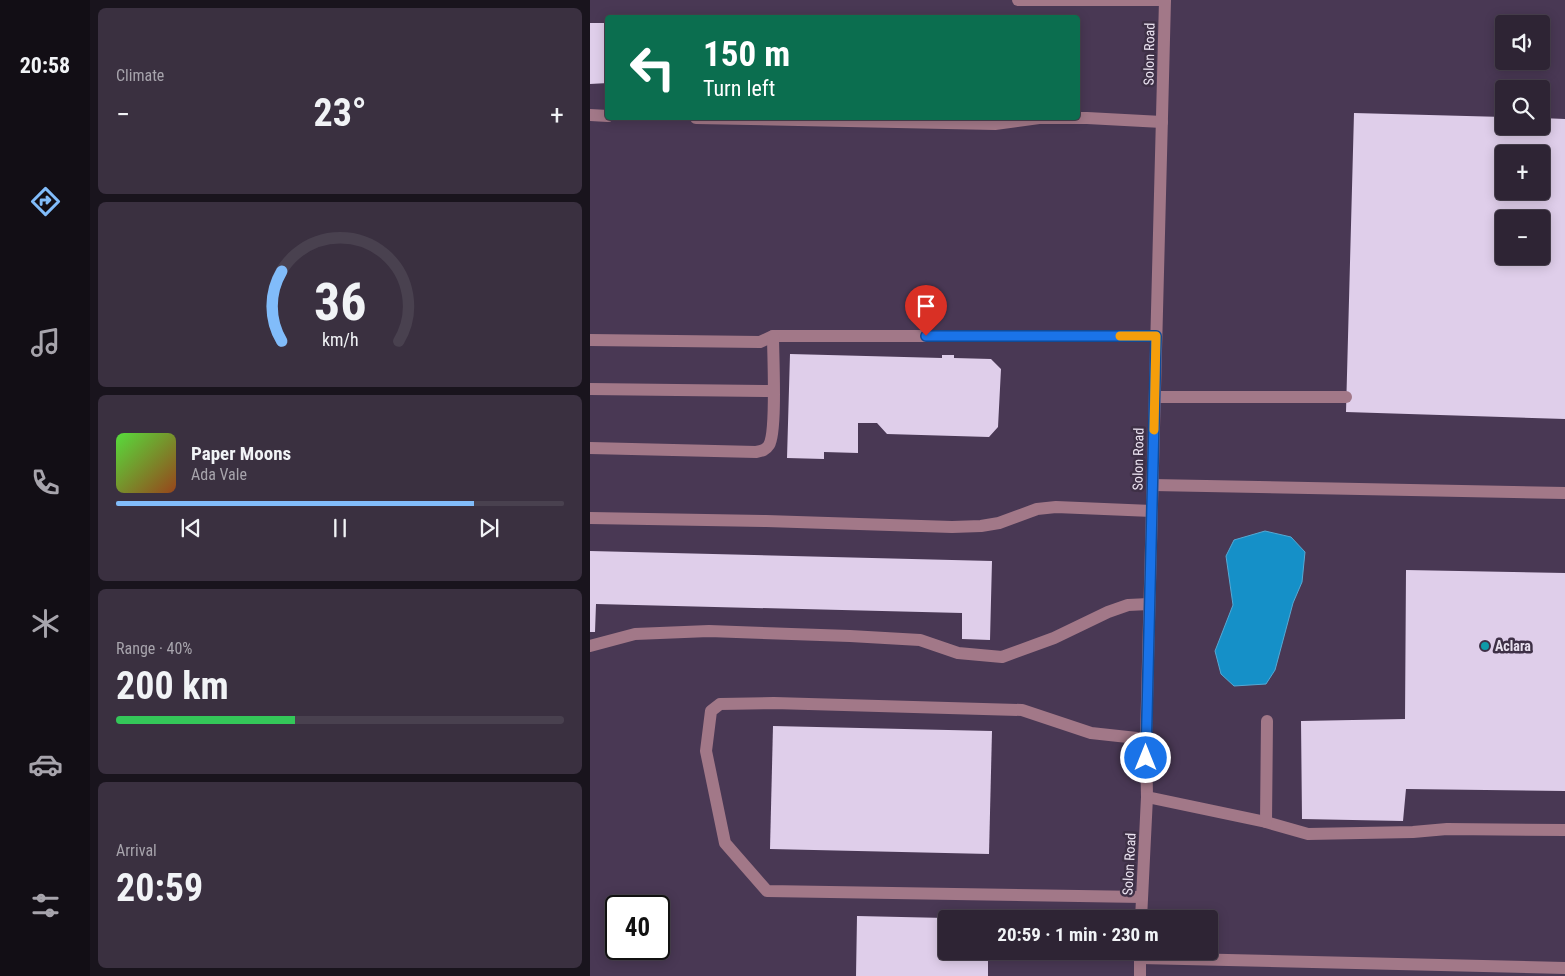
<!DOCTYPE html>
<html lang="en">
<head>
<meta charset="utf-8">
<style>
	body { margin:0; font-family:"Roboto Condensed",sans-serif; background:#3a3040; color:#f1f3f6; height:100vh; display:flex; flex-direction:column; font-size:19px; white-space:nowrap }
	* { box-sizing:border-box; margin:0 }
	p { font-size:16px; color:#a7a4ac }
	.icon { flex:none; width:28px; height:28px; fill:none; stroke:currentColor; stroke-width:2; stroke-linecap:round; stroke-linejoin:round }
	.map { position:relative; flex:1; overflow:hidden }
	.panel { display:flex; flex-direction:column; gap:8px; padding:8px; background:#19141d; width:500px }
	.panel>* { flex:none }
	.guide { position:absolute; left:15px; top:15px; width:475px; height:105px; border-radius:5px; box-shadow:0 2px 12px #0003,0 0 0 1px #49414f; background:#0b6e4f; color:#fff; overflow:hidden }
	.controls { position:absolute; left:905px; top:15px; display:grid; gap:10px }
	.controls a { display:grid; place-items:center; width:55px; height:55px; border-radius:5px; background:#2e2434; box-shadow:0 2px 12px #0003,0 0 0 1px #49414f; font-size:25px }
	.speed { position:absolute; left:15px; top:895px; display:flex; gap:10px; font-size:25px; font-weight:700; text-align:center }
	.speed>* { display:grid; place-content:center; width:65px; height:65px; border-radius:50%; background:#2e2434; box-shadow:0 2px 12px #0003,0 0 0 1px #49414f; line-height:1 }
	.speed .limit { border:2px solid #111; border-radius:8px; background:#fff; color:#111 }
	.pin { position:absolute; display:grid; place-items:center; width:42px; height:42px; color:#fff; margin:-51px -21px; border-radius:50% 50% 50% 0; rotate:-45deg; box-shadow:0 0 5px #0007 }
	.pin .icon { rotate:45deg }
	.me { position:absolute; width:55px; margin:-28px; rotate:0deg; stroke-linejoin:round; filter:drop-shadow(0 0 4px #0008) }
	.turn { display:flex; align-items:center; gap:18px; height:105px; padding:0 15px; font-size:22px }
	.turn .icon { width:65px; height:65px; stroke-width:2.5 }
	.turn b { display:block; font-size:35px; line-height:42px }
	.big { font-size:38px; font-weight:700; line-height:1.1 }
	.panel .tile { flex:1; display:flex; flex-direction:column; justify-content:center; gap:8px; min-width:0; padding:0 18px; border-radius:8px; background:#3a3040 }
	.panel .dial { align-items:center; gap:0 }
	.dial svg { height:130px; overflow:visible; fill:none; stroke:#49414f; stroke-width:7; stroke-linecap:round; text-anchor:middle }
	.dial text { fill:#f1f3f6; stroke:none }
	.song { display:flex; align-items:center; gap:15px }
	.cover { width:60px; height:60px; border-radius:8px; background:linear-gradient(135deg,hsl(110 70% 55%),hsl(20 70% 35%)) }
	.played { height:5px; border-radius:2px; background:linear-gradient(90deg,#81bcfa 80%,#49414f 80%) }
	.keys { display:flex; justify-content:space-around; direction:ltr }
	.heat { display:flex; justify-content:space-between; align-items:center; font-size:28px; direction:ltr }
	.charge { height:8px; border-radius:4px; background:linear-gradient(90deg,#34c759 40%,#49414f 0) }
	.trip { position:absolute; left:348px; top:910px; width:280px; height:50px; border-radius:5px; background:#2e2434; box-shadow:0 2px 12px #0003,0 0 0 1px #49414f; font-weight:700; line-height:50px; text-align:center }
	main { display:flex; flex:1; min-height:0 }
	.dock { display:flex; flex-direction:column; width:90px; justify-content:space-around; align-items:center; background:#120e15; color:#a7a4ac }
	.dock .icon { width:35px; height:35px }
	.dock .current { color:#81bcfa }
	.dock b { font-size:22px; color:#f1f3f6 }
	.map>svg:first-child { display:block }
	.built { fill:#493854; fill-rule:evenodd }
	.water { fill:#1590c8; stroke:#55a9d4 }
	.building { fill:#dfceea; fill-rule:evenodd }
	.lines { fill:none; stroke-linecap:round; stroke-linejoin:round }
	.minor { stroke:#a27888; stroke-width:12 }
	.route-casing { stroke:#114b97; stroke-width:12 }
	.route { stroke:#1a73e8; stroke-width:9 }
	.slow { stroke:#f59e0b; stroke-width:9 }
	.culture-dot { fill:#0f9aa8; stroke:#3e3046; stroke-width:2 }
	.labels { text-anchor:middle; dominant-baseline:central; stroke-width:5; stroke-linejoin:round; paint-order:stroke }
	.street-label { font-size:14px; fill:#eae2f0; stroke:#3e3046 }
	.poi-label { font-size:14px; font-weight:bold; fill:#eae2f0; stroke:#3e3046; text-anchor:start }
</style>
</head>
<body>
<main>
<nav class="dock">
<b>20:58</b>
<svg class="icon current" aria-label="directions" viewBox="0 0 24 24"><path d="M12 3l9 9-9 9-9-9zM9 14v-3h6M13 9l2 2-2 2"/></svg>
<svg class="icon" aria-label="music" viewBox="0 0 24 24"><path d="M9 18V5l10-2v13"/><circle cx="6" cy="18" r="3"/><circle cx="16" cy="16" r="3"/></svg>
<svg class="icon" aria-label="phone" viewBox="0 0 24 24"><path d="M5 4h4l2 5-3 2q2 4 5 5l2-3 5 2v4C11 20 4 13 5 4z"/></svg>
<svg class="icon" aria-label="climate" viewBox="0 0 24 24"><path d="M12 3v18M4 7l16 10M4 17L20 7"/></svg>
<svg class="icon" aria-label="car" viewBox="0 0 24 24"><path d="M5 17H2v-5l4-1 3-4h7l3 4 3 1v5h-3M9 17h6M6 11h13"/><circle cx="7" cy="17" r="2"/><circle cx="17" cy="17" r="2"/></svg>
<svg class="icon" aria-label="filters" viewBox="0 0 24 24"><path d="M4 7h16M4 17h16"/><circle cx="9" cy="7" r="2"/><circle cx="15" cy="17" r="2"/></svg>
</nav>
<section class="panel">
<div class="tile"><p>Climate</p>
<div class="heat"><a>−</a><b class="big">23°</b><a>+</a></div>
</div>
<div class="tile dial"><svg viewBox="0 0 100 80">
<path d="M14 69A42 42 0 1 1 86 69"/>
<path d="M14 69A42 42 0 0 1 14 26" stroke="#81bcfa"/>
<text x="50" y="56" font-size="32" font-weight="700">36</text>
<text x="50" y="72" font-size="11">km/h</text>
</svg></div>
<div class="tile">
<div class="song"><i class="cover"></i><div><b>Paper Moons</b><p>Ada Vale</p></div></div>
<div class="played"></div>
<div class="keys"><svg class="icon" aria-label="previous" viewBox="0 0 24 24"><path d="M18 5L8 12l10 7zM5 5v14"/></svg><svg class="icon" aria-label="pause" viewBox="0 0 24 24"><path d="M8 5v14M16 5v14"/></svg><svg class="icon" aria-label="next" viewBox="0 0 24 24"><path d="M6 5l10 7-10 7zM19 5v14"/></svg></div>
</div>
<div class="tile"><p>Range · 40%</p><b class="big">200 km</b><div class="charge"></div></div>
<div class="tile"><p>Arrival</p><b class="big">20:59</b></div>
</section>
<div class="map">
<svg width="975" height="976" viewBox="0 0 975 976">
	<rect width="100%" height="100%" fill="#3e3046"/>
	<path class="built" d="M0 0H975V976H0ZM18 18H488V118H18ZM914 24H951V61H914ZM914 89H951V126H914ZM914 154H951V191H914ZM914 219H951V256H914ZM26 906H69V949H26ZM356 919H619V951H356Z"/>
	<polygon class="water" points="675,531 701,537 715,552 712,582 703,603 685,670 676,684 644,686 631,674 625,651 643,605 636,556 644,540"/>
	<g class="building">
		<polygon points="0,23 18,23 18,83 0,84"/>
		<path d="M764 113 914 117V126H951V118L975 119V419L756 412ZM914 154H951V191H914ZM914 219H951V256H914Z"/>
		<polygon points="200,354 352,358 352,355 364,355 364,358 401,359 411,369 408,427 399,437 297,434 287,423 268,423 268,453 234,452 234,459 197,458"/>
		<polygon points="0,551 402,561 400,640 372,639 372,613 6,604 5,632 0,632"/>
		<polygon points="816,570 975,573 975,791 816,789 813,821 712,819 711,721 815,719"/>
		<polygon points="183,726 402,731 399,854 180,849"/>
		<polygon points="267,916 356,918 356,951 398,951 398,976 266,976"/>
	</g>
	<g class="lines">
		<g class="minor">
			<polyline points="428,0 575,0"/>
			<polyline points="0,115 18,116"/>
			<polyline points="106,118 405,124 449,118 497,118 572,122"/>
			<polyline points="0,340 170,342 183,336 566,336"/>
			<polyline points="0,389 183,391"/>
			<polyline points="565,397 756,397"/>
			<path d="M0 448 166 452C172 451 176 450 179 445 187 432 183 355 183 336"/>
			<polyline points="563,485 975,493"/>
			<polyline points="0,518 176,521 362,527 391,526 409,523 447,509 466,507 562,511"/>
			<polyline points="0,646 45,634 119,631 260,636 330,640 368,653 412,657 464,638 518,612 538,605 559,604"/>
			<polyline points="557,797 676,822 718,834 823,832 857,829 975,830"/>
			<polyline points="676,822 677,721"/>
			<polyline points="552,897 177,891 135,843 116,751 121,711 130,704 184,703 432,710 501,733 556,739"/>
			<polyline points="551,919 557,797 556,739 575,0"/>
			<polyline points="550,958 975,968"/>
			<polyline points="550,976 550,951"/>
		</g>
	</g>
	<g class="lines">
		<defs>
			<polyline id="route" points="336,336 566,336 556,758"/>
		</defs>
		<use href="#route" class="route-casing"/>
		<use href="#route" class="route"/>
		<polyline class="slow" points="530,336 566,336 564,430"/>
	</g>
	<circle class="culture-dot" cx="895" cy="646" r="5"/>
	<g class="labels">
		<g class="street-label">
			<text transform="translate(559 54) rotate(-89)">Solon Road</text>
			<text transform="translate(548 459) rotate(-89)">Solon Road</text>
			<text transform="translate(539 864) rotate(-87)">Solon Road</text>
		</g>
		<g class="poi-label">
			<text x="905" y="646">Aclara</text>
		</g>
	</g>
</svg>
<div class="controls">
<a><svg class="icon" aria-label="sound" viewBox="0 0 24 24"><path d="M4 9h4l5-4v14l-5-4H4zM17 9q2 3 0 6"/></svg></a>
<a><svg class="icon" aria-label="search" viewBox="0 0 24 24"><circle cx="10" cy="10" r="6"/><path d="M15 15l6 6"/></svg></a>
<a>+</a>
<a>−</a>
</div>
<div class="speed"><div class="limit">40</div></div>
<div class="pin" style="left:336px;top:336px;background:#d93025"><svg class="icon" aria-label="arrive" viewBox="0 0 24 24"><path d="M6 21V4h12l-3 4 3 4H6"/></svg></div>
<svg class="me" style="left:556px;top:758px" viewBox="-20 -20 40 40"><circle r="17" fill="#1a73e8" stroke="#fff" stroke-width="3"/><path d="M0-11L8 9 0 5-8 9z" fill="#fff"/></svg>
<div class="trip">20:59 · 1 min · 230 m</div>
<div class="guide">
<div class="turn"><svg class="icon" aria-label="left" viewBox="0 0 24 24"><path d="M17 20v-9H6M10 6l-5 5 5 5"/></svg><div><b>150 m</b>Turn left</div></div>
</div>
</div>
</main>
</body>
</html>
